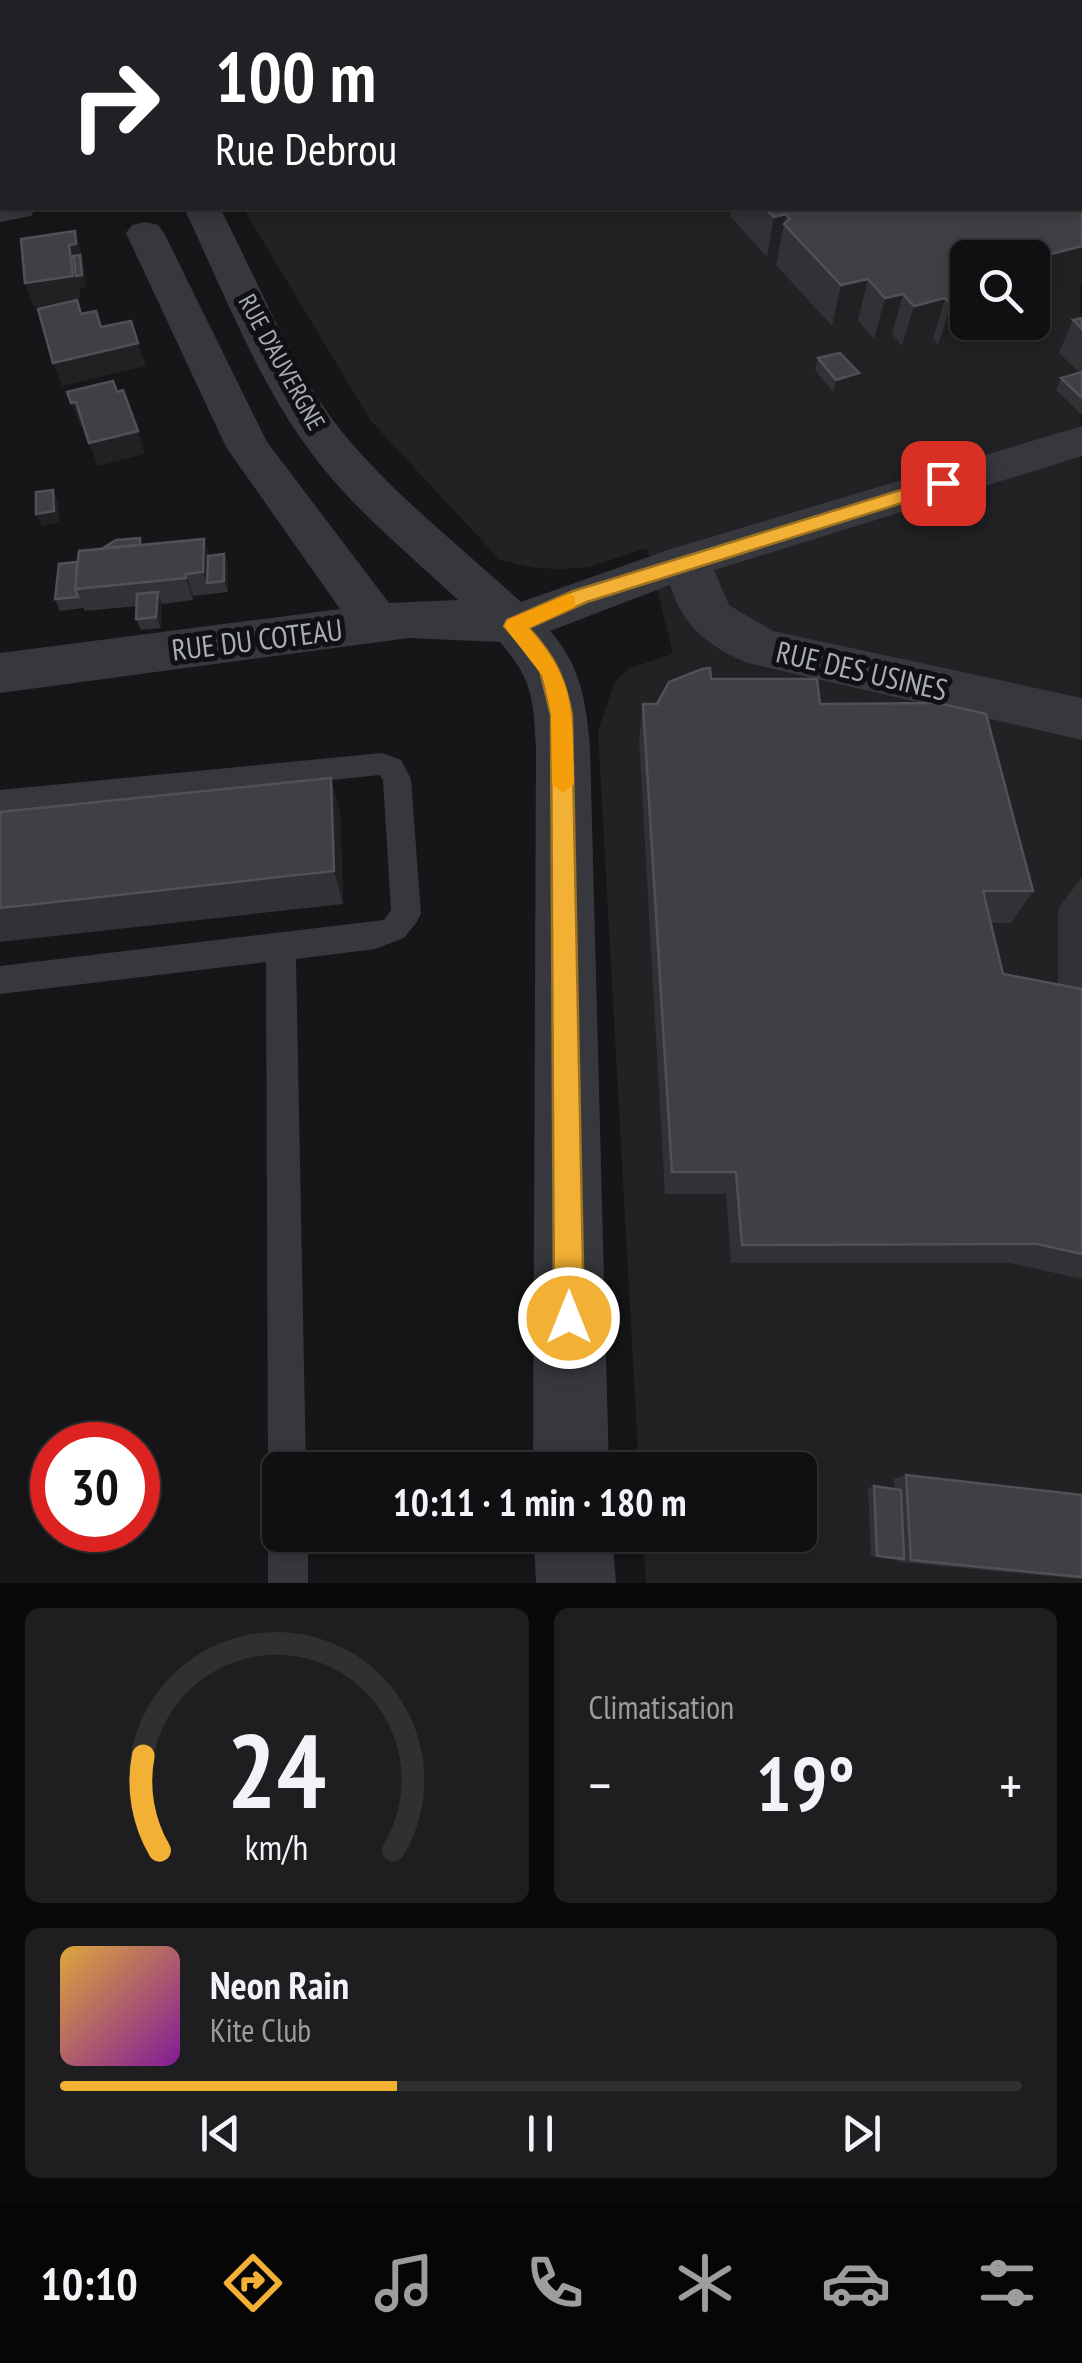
<!DOCTYPE html>
<html lang="fr">
<head>
<meta charset="utf-8">
<style>
	body { margin:0; font-family:"PT Sans Narrow",sans-serif; background:#1e1e20; color:#f1f3f6; height:100vh; display:flex; flex-direction:column; font-size:38px; white-space:nowrap }
	* { box-sizing:border-box; margin:0 }
	p { font-size:32px; color:#9c9d9f }
	.icon { flex:none; width:55px; height:55px; fill:none; stroke:currentColor; stroke-width:2; stroke-linecap:round; stroke-linejoin:round }
	.map { position:relative; height:1583px; overflow:hidden }
	.details { display:flex; flex-direction:column; gap:25px; padding:25px; background:#09090a; flex:1 }
	.details>* { flex:none }
	.top-card { position:absolute; left:0px; top:0px; width:1082px; height:210px; box-shadow:0 5px 15px #0003,0 0 0 2px #303032; background:#202124; color:#fff; overflow:hidden }
	.buttons { position:absolute; left:950px; top:240px; display:grid; gap:20px }
	.buttons a { display:grid; place-items:center; width:100px; height:100px; border-radius:15px; background:#101012; box-shadow:0 5px 15px #0003,0 0 0 2px #303032; font-size:50px }
	.speed { position:absolute; left:30px; top:1422px; display:flex; gap:20px; font-size:50px; font-weight:700; text-align:center }
	.speed>* { display:grid; place-content:center; width:130px; height:130px; border-radius:50%; background:#101012; box-shadow:0 5px 15px #0003,0 0 0 2px #303032; line-height:1 }
	.speed .limit { border:15px solid #d22; background:#fff; color:#111 }
	.pin { position:absolute; display:grid; place-items:center; width:85px; height:85px; color:#fff; margin:-42px; border-radius:20px; box-shadow:0 5px 15px #0006 }
	.me { position:absolute; width:110px; margin:-55px; rotate:0deg; stroke-linejoin:round; filter:drop-shadow(0 0 8px #0008) }
	.turn { display:flex; align-items:center; gap:35px; height:210px; padding:0 50px; font-size:45px }
	.turn .icon { width:130px; height:130px; stroke-width:2.5 }
	.turn b { display:block; font-size:70px; line-height:85px }
	.big { font-size:75px; font-weight:600; line-height:1.1 }
	.details .tile { flex:1; display:flex; flex-direction:column; justify-content:center; gap:15px; min-width:0; padding:0 35px; border-radius:15px; background:#1e1e20 }
	.details .dial { align-items:center; gap:0 }
	.dial svg { height:260px; overflow:visible; fill:none; stroke:#303032; stroke-width:7; stroke-linecap:round; text-anchor:middle }
	.dial text { fill:#f1f3f6; stroke:none }
	.song { display:flex; align-items:center; gap:30px }
	.cover { width:120px; height:120px; border-radius:15px; background:linear-gradient(135deg,hsl(40 70% 55%),hsl(290 70% 35%)) }
	.played { height:10px; border-radius:5px; background:linear-gradient(90deg,#f2b134 35%,#303032 35%) }
	.keys { display:flex; justify-content:space-around; direction:ltr }
	.heat { display:flex; justify-content:space-between; align-items:center; font-size:55px; direction:ltr }
	.details .tiles { flex:1; display:grid; gap:25px; grid-template-columns:1fr 1fr }
	.tile:last-child { grid-column:span 2 }
	.trip { position:absolute; left:262px; top:1452px; width:555px; height:100px; border-radius:15px; background:#101012; box-shadow:0 5px 15px #0003,0 0 0 2px #303032; font-weight:600; line-height:100px; text-align:center }
	.tab-bar { display:flex; height:160px; justify-content:space-around; align-items:center; background:#060607; color:#9c9d9f }
	.tab-bar .icon { width:70px; height:70px }
	.tab-bar .current { color:#f2b134 }
	.tab-bar b { font-size:45px; color:#f1f3f6 }
	.map>svg:first-child { display:block }
	.built { fill:#222225; fill-rule:evenodd }
	.green { fill:#1c231d }
	.lines { fill:none; stroke-linecap:round; stroke-linejoin:round }
	.service { fill:#37383d; fill-rule:evenodd }
	.minor { fill:#37383d; fill-rule:evenodd }
	.wall { fill:#323236 }
	.shaded-wall { fill:#212124 }
	.building { fill:#3f3f44; stroke:#4f5156; stroke-width:2.5 }
	.route { fill:#f2b134; stroke:#9d7322; stroke-width:2.5 }
	.slow { fill:#f59e0b }
	.labels { text-anchor:middle; dominant-baseline:central; stroke-width:10; stroke-linejoin:round; paint-order:stroke }
	.far-street-label { font-size:25px; fill:#a8adb8; stroke:#111113 }
	.street-label { font-size:30px; fill:#a8adb8; stroke:#111113 }
</style>
</head>
<body>
<div class="map">
<svg width="1082" height="1583" viewBox="0 0 1082 1583">
	<rect width="100%" height="100%" fill="#161618"/>
	<g class="built">
		<polygon points="0,0 497,0 499,2 2,2 0,183"/>
		<path d="M1080 45 1082 1583H646L643 1535H800V1470H639L598 731 615 681 630 668 673 654 647 548 589 567 564 569 535 568 500 560 371 421 243 208H1080ZM968 258H1032V322H968Z"/>
	</g>
	<polygon class="green" points="508,0 934,0 922,2"/>
	<g class="lines">
		<g class="service">
			<polygon points="109,0 125,0 126,2 111,2"/>
			<rect x="0" y="21" width="2" height="10"/>
			<polygon points="382,753 401,760 411,779 421,914 416,923 404,938 375,949 296,959 306,1470 280,1470 280,1486 274,1483 268,1470 266,962 0,994 0,966 384,920 391,910 383,780 380,775 0,814 0,790"/>
			<polygon points="280,1519 280,1535 308,1535 308,1583 268,1583 268,1535 274,1521"/>
		</g>
		<g class="minor">
			<polygon points="0,200 2,208 36,208 31,216 0,222"/>
			<path d="M184 208H220C256 277 292 368 339 428 391 493 460 546 521 602L671 549 1082 426V456L714 570 729 605 773 631 1082 698V740L748 663C709 647 683 627 670 585L550 631C581 666 586 702 590 747L609 1470H533L536 747C533 698 533 680 500 642L409 638 0 693V653L340 609 226 447 126 233 132 225 145 222 158 225 164 233 267 442 389 603 458 600C407 552 348 505 307 447 255 375 222 288 184 208Z"/>
			<polygon points="534,1535 612,1535 616,1583 536,1583"/>
		</g>
	</g>
	<g class="wall">
		<polygon points="731,208 1080,208 968,258 995,329 938,345 933,339 902,346 892,334 874,339 858,320 832,326 776,265 778,255 767,257 730,216"/>
		<polygon points="1082,318 1082,415 1056,390 1061,378 1080,373 1059,353 1073,320"/>
		<polygon points="818,358 859,373 856,385 833,392 815,370"/>
		<polygon points="204,539 209,556 224,554 228,566 228,592 193,596 193,600 162,604 161,628 141,630 136,619 137,606 85,611 83,608 60,611 55,599 77,562 103,548"/>
		<polygon points="711,679 820,704 1033,891 1011,923 991,923 1003,974 1058,985 1058,909 1082,877 1082,1279 1010,1263 731,1263 726,1194 665,1194 639,740 643,704 657,704"/>
		<polygon points="0,812 340,812 343,904 0,942"/>
		<polygon points="906,1475 1082,1495 1082,1579 898,1562 897,1560 871,1556 868,1488 874,1486 894,1489 894,1479"/>
	</g>
	<g class="shaded-wall">
		<rect x="1080" y="148" width="2" height="21"/>
		<polygon points="786,214 778,255 767,257 774,217"/>
		<polygon points="75,231 82,254 86,287 80,288 81,299 34,307 25,283 69,245"/>
		<polygon points="1082,246 1082,283 1032,296 1032,259"/>
		<polygon points="868,279 858,320 832,326 841,285"/>
		<polygon points="903,294 892,334 874,339 885,298"/>
		<polygon points="945,298 933,339 902,346 914,306"/>
		<polygon points="968,300 968,322 998,322 995,329 938,345 951,304"/>
		<polygon points="138,343 146,366 62,386 53,363"/>
		<polygon points="859,373 856,385 833,392 836,380"/>
		<polygon points="76,402 85,425 80,426 71,403"/>
		<polygon points="138,431 145,454 98,466 89,443"/>
		<polygon points="53,490 58,501 59,522 42,526 36,514"/>
		<polygon points="204,539 211,561 207,583 203,572"/>
		<polygon points="224,554 228,566 228,592 224,581"/>
		<polygon points="186,574 193,596 193,600 186,578"/>
		<polygon points="158,592 162,604 161,628 156,617"/>
		<polygon points="331,778 340,812 343,904 334,871"/>
	</g>
	<g class="building">
		<polygon points="819,0 825,0 828,2 806,2"/>
		<polygon points="1080,103 1082,104 1082,148 1080,148"/>
		<polygon points="1080,171 1082,173 1082,246 1032,259 1032,258 968,258 968,300 951,304 945,298 914,306 903,294 885,298 868,279 841,285 784,224 790,219 786,214 774,217 765,208 1080,208"/>
		<polygon points="75,231 76,244 69,245 73,276 25,283 21,239"/>
		<polygon points="80,255 82,275 76,276 73,256"/>
		<polygon points="77,300 81,314 96,311 101,327 131,321 138,343 53,363 38,309"/>
		<polygon points="1082,318 1082,329 1073,320"/>
		<polygon points="840,353 859,373 836,380 818,358"/>
		<polygon points="1082,372 1082,398 1061,378"/>
		<polygon points="113,381 117,392 123,390 138,431 89,443 76,402 71,403 67,392"/>
		<polygon points="53,490 54,511 36,514 36,492"/>
		<polygon points="140,538 140,545 103,548 116,540"/>
		<polygon points="204,539 203,572 186,574 186,578 75,589 79,551"/>
		<polygon points="224,554 224,581 207,583 208,556"/>
		<polygon points="77,562 75,589 78,597 55,599 59,564"/>
		<polygon points="158,592 156,617 136,619 137,594"/>
		<polygon points="710,668 711,679 817,679 820,704 938,703 986,714 1033,891 983,891 1003,974 1082,989 1082,1254 1037,1244 742,1245 736,1172 672,1172 643,704 657,704 669,682 702,669"/>
		<polygon points="331,778 334,871 0,908 0,812"/>
		<polygon points="906,1475 1082,1495 1082,1577 911,1560"/>
		<polygon points="874,1486 901,1490 904,1559 877,1556"/>
	</g>
	<path class="route" d="M943 477 953 483 950 488 587 602 529 628C555 656 565 677 572 715L584 1318 579 1328 569 1333 558 1328 554 1318 551 715 539 667 504 626 507 620 573 591Z"/>
	<path class="slow" d="M568 594 575 596V607L529 628C578 683 572 714 574 784L563 793 552 784 551 715 544 678 504 626 507 620Z"/>
	<g class="labels">
		<g class="far-street-label">
			<text transform="translate(282 362) rotate(61)">RUE D'AUVERGNE</text>
		</g>
		<g class="street-label">
			<text transform="translate(257 639) rotate(-7)">RUE DU COTEAU</text>
			<text transform="translate(862 670) rotate(13)">RUE DES USINES</text>
		</g>
	</g>
</svg>
<div class="buttons">
<a><svg class="icon" aria-label="search" viewBox="0 0 24 24"><circle cx="10" cy="10" r="6"/><path d="M15 15l6 6"/></svg></a>
</div>
<div class="speed"><div class="limit">30</div></div>
<div class="pin" style="left:943px;top:483px;background:#d93025"><svg class="icon" aria-label="arrive" viewBox="0 0 24 24"><path d="M6 21V4h12l-3 4 3 4H6"/></svg></div>
<svg class="me" style="left:569px;top:1318px" viewBox="-20 -20 40 40"><circle r="17" fill="#f2b134" stroke="#fff" stroke-width="3"/><path d="M0-11L8 9 0 5-8 9z" fill="#fff"/></svg>
<div class="trip">10:11 · 1 min · 180 m</div>
<div class="top-card">
<div class="turn"><svg class="icon" aria-label="right" viewBox="0 0 24 24"><path d="M7 20v-9h11M14 6l5 5-5 5"/></svg><div><b>100 m</b>Rue Debrou</div></div>
</div>
</div>
<section class="details">
<div class="tiles">
<div class="tile dial"><svg viewBox="0 0 100 80">
<path d="M14 69A42 42 0 1 1 86 69"/>
<path d="M14 69A42 42 0 0 1 9 40" stroke="#f2b134"/>
<text x="50" y="56" font-size="32" font-weight="700">24</text>
<text x="50" y="72" font-size="11">km/h</text>
</svg></div>
<div class="tile"><p>Climatisation</p>
<div class="heat"><a>−</a><b class="big">19°</b><a>+</a></div>
</div>
<div class="tile">
<div class="song"><i class="cover"></i><div><b>Neon Rain</b><p>Kite Club</p></div></div>
<div class="played"></div>
<div class="keys"><svg class="icon" aria-label="previous" viewBox="0 0 24 24"><path d="M18 5L8 12l10 7zM5 5v14"/></svg><svg class="icon" aria-label="pause" viewBox="0 0 24 24"><path d="M8 5v14M16 5v14"/></svg><svg class="icon" aria-label="next" viewBox="0 0 24 24"><path d="M6 5l10 7-10 7zM19 5v14"/></svg></div>
</div>
</div>
</section>
<nav class="tab-bar">
<b>10:10</b>
<svg class="icon current" aria-label="directions" viewBox="0 0 24 24"><path d="M12 3l9 9-9 9-9-9zM9 14v-3h6M13 9l2 2-2 2"/></svg>
<svg class="icon" aria-label="music" viewBox="0 0 24 24"><path d="M9 18V5l10-2v13"/><circle cx="6" cy="18" r="3"/><circle cx="16" cy="16" r="3"/></svg>
<svg class="icon" aria-label="phone" viewBox="0 0 24 24"><path d="M5 4h4l2 5-3 2q2 4 5 5l2-3 5 2v4C11 20 4 13 5 4z"/></svg>
<svg class="icon" aria-label="climate" viewBox="0 0 24 24"><path d="M12 3v18M4 7l16 10M4 17L20 7"/></svg>
<svg class="icon" aria-label="car" viewBox="0 0 24 24"><path d="M5 17H2v-5l4-1 3-4h7l3 4 3 1v5h-3M9 17h6M6 11h13"/><circle cx="7" cy="17" r="2"/><circle cx="17" cy="17" r="2"/></svg>
<svg class="icon" aria-label="filters" viewBox="0 0 24 24"><path d="M4 7h16M4 17h16"/><circle cx="9" cy="7" r="2"/><circle cx="15" cy="17" r="2"/></svg>
</nav>
</body>
</html>
